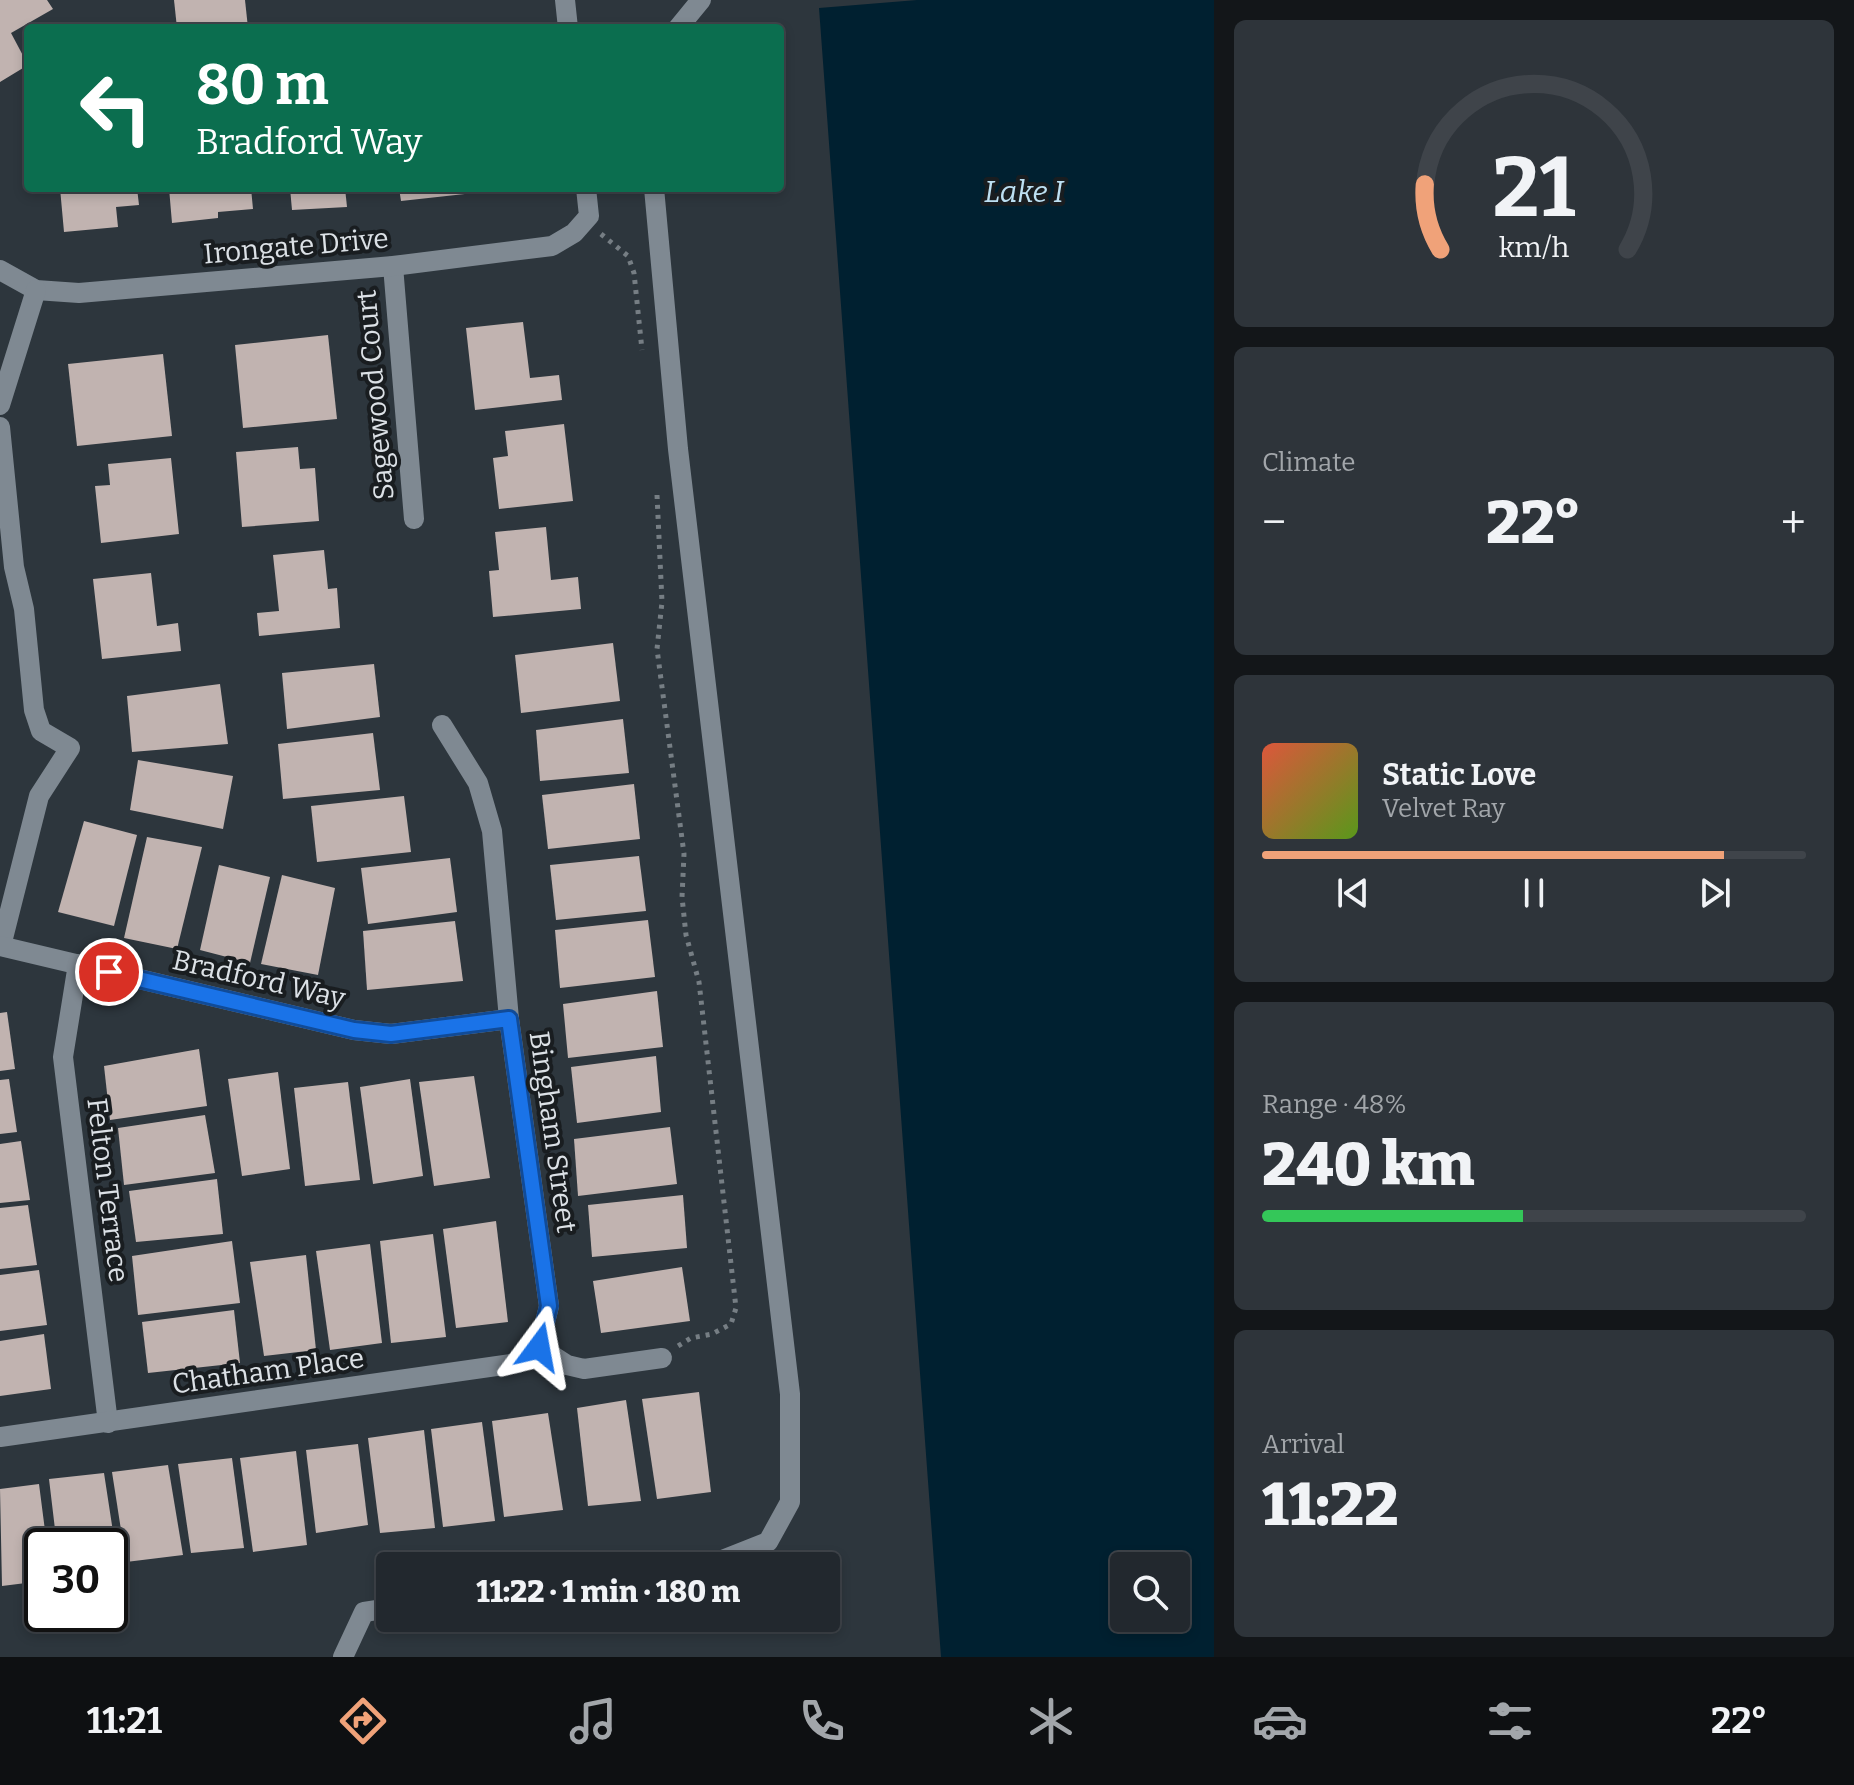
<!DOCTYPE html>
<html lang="en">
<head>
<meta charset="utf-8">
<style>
	body { margin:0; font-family:Bitter,serif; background:#2e343a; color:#f1f3f6; height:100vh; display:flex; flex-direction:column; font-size:30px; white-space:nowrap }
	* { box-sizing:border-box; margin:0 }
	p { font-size:26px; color:#a2a6aa }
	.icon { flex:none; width:44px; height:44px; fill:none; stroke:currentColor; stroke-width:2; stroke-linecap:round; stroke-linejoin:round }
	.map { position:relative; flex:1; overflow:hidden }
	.panel { display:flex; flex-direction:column; gap:20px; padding:20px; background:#131619; width:640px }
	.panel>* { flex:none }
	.banner { position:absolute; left:24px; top:24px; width:760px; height:168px; border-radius:8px; box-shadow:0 4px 12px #0003,0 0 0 2px #3f444a; background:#0b6e4f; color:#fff; overflow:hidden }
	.tools { position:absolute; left:1110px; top:1552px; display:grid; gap:16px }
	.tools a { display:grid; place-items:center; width:80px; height:80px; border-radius:8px; background:#22282e; box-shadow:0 4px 12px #0003,0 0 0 2px #3f444a; font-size:40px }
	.speed { position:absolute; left:24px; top:1528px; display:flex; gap:16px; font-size:40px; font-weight:700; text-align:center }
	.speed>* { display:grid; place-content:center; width:104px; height:104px; border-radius:50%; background:#22282e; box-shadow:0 4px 12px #0003,0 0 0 2px #3f444a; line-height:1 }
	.speed .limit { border:4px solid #111; border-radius:12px; background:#fff; color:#111 }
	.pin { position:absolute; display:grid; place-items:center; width:68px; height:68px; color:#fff; margin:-34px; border:4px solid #fff; border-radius:50%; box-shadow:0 2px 8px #0007 }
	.me { position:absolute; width:88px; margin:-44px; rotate:13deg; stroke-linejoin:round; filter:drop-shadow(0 0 6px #0008) }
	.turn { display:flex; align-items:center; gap:28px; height:168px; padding:0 40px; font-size:36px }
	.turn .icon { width:104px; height:104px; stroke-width:2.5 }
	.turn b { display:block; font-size:56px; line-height:68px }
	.big { font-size:60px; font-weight:800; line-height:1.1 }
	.panel .card { flex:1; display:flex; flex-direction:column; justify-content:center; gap:12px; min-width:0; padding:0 28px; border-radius:12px; background:#2e343a }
	.panel .dial { align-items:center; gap:0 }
	.dial svg { height:208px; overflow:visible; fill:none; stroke:#3f444a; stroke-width:7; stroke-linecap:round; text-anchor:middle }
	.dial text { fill:#f1f3f6; stroke:none }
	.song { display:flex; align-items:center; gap:24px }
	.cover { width:96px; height:96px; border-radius:12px; background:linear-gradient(135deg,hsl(10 70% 55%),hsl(90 70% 35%)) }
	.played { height:8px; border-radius:4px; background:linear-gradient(90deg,#f0a279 85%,#3f444a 85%) }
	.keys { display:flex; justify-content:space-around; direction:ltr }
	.heat { display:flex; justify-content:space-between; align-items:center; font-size:44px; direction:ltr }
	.charge { height:12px; border-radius:6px; background:linear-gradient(90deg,#34c759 48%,#3f444a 0) }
	.trip { position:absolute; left:376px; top:1552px; width:464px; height:80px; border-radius:8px; background:#22282e; box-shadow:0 4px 12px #0003,0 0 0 2px #3f444a; font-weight:800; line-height:80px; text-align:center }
	.tab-bar { display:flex; height:128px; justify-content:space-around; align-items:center; background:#0e1012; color:#a2a6aa }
	.tab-bar .icon { width:56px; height:56px }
	.tab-bar .active { color:#f0a279 }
	.tab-bar b { font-size:36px; color:#f1f3f6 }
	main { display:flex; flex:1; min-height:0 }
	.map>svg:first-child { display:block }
	.water { fill:#002030; fill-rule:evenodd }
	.building { fill:#c1b3b0 }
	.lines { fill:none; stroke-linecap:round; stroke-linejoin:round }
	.path { stroke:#767e84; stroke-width:5; stroke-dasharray:4 6; stroke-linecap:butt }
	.minor { stroke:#7f8992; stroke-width:20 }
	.route-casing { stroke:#114b97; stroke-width:20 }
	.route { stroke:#1a73e8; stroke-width:14 }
	.labels { text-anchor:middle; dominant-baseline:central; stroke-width:8; stroke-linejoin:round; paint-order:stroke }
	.street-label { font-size:28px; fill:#dce1e6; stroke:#191d20 }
	.water-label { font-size:30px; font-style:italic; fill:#bde0f3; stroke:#191d20 }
</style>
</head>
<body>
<main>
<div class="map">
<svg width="1214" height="1657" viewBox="0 0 1214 1657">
	<rect width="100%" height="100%" fill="#2d363d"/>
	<path class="water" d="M917 0H1214V1657H941L819 8ZM1124 1566H1176V1618H1124Z"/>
	<g class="building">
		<polygon points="0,0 47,0 53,9 11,33 28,65 0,82"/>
		<polygon points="174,0 245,0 248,28 177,28"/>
		<polygon points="60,188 137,188 139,205 116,207 118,227 64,232"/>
		<polygon points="169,188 251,188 253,209 218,212 218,218 172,223"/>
		<polygon points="290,188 345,188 347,207 292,210"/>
		<polygon points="399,188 482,188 483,192 401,201"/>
		<polygon points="523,322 530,378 559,375 562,400 475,410 466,328"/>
		<polygon points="328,335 337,419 243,428 235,345"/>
		<polygon points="163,354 172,436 77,446 68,364"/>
		<polygon points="564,424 573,501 499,509 493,458 508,456 505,431"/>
		<polygon points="298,447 300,469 315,468 319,521 242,527 236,452"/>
		<polygon points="171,458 179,534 101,543 95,486 110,485 108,464"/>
		<polygon points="546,527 551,580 578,577 581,609 493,617 489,571 499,570 495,532"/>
		<polygon points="324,550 328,589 337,588 340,628 259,636 257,613 279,611 273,555"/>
		<polygon points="151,573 157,626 178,623 181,651 102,659 93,579"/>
		<polygon points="613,643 620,701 521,713 515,655"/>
		<polygon points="374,664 380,717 287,729 282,673"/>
		<polygon points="220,684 228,744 132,752 127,696"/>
		<polygon points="623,719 629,773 540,781 536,730"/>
		<polygon points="373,733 380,790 283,799 278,744"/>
		<polygon points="138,760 233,776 223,829 130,810"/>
		<polygon points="634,784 640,839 548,849 542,795"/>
		<polygon points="404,796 411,852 317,862 311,806"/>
		<polygon points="84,821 137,835 114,926 58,912"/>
		<polygon points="147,837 202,847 177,949 124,938"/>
		<polygon points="639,856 646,911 556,920 550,865"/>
		<polygon points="450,858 457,912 368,924 361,868"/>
		<polygon points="219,865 270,877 250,963 200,950"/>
		<polygon points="282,875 335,888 318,975 261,964"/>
		<polygon points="648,920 655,977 560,988 555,930"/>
		<polygon points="455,921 463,981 367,990 363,931"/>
		<polygon points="657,991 663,1047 568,1058 563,1004"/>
		<polygon points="7,1012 15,1069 0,1071 0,1013"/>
		<polygon points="199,1049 207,1106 110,1120 104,1066"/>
		<polygon points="656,1056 661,1112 577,1123 571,1067"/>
		<polygon points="278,1072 290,1169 242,1176 228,1079"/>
		<polygon points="474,1076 490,1178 434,1186 419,1082"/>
		<polygon points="9,1079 17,1132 0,1134 0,1080"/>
		<polygon points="410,1079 423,1176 373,1184 360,1087"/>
		<polygon points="348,1082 360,1180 305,1186 294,1088"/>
		<polygon points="205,1115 215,1173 124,1185 118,1128"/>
		<polygon points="670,1127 677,1184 578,1196 574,1139"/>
		<polygon points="21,1141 30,1200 0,1203 0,1144"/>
		<polygon points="217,1179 223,1234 136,1242 129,1191"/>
		<polygon points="683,1195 687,1248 592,1257 588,1205"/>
		<polygon points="28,1205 37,1265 0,1269 0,1208"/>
		<polygon points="496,1221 508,1322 456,1328 443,1229"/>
		<polygon points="433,1234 446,1337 391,1343 380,1241"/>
		<polygon points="232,1241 240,1303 138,1315 132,1256"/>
		<polygon points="370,1244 382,1343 330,1350 316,1251"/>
		<polygon points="306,1255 316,1350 264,1356 250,1262"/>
		<polygon points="682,1267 690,1321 601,1333 593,1281"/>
		<polygon points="39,1270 47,1325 0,1331 0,1275"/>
		<polygon points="234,1310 240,1363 148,1373 142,1322"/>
		<polygon points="44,1334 51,1389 0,1396 0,1341"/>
		<polygon points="699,1392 711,1492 657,1499 642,1399"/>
		<polygon points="626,1400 641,1501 588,1506 577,1408"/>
		<polygon points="548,1413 563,1510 504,1517 492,1421"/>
		<polygon points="482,1422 495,1521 443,1527 431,1429"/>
		<polygon points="424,1430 435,1528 380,1533 368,1438"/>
		<polygon points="358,1444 368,1525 316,1533 306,1450"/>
		<polygon points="296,1451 307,1545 253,1552 240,1458"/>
		<polygon points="232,1458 244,1548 191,1553 178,1464"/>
		<polygon points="168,1465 183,1555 126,1562 112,1472"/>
		<polygon points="104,1473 119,1571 110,1573 110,1546 57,1546 49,1479"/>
		<polygon points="39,1484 47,1546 42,1546 42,1581 2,1586 0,1489"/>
	</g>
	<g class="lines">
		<g class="path">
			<polyline points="601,234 628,256 634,273 642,350"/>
			<polyline points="657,495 662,602 657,649 684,854 682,897 686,935 699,982 736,1308 731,1324 712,1334 691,1338 678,1346"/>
		</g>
		<g class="minor">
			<polyline points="565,0 568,28"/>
			<polyline points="678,28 701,0"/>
			<polyline points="654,188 678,449 790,1394 790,1502 768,1542 707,1566"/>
			<polyline points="393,266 414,519"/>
			<polyline points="0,270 36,290 79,293 393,266 552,246 574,233 589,216 586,188"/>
			<polyline points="0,405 36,290"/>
			<polyline points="0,427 14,567 24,609 34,710 41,731 70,748 39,796 1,946"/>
			<polyline points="442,725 478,783 492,831 509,1019 549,1306 539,1347"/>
			<polyline points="0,946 354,1030 391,1034 509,1019"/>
			<polyline points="78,964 63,1057 108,1423"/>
			<polyline points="539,1347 567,1365 584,1369 662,1358"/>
			<polyline points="0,1437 518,1363 539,1347"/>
			<polyline points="343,1657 364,1612 390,1608"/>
		</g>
	</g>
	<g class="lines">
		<defs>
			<polyline id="route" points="109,972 354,1030 391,1034 509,1019 549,1306 539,1347"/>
		</defs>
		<use href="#route" class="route-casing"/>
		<use href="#route" class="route"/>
	</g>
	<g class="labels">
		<g class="street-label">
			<text transform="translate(296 246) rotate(-5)">Irongate Drive</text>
			<text transform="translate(375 395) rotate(-95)">Sagewood Court</text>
			<text transform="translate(259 979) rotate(13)">Bradford Way</text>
			<text transform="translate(553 1132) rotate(82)">Bingham Street</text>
			<text transform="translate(108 1190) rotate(83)">Felton Terrace</text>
			<text transform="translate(268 1371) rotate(-8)">Chatham Place</text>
		</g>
		<g class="water-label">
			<text x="1024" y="192">Lake I</text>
		</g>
	</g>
</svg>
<div class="tools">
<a><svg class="icon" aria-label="search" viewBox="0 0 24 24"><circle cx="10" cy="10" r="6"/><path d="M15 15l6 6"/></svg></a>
</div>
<div class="speed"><div class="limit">30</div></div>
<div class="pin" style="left:109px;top:972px;background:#d93025"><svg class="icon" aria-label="arrive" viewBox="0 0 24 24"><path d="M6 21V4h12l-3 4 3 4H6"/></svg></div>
<svg class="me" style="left:539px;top:1347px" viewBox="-20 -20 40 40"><path d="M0-17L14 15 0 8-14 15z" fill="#1a73e8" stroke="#fff" stroke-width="4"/></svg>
<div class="trip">11:22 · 1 min · 180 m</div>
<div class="banner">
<div class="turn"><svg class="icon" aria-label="left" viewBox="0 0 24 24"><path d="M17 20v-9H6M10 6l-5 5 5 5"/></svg><div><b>80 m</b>Bradford Way</div></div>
</div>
</div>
<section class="panel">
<div class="card dial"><svg viewBox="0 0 100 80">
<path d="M14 69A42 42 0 1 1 86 69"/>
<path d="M14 69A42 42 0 0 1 8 44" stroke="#f0a279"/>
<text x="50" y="56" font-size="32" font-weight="700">21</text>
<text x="50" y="72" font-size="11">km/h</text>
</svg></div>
<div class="card"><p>Climate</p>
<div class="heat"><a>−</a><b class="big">22°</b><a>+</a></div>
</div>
<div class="card">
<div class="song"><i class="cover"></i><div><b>Static Love</b><p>Velvet Ray</p></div></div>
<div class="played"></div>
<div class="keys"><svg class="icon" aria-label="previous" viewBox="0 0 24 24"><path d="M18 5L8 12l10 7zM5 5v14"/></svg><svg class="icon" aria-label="pause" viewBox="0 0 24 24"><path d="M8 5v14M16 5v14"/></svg><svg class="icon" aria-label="next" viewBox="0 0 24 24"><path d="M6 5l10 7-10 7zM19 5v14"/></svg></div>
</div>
<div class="card"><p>Range · 48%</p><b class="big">240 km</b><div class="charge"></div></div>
<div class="card"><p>Arrival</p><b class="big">11:22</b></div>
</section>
</main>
<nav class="tab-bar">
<b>11:21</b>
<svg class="icon active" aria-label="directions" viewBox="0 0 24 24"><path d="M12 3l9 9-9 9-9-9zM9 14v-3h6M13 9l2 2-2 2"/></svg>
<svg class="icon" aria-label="music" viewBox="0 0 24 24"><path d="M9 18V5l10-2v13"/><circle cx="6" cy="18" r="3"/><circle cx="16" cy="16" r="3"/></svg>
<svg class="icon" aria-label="phone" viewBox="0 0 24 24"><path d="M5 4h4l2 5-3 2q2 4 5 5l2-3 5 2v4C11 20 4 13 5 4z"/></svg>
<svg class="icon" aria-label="climate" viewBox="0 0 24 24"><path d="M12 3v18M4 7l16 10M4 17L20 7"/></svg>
<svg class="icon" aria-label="car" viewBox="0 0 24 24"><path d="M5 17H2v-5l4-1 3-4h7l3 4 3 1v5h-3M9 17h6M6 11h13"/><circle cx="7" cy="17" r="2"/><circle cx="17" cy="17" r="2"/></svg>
<svg class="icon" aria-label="filters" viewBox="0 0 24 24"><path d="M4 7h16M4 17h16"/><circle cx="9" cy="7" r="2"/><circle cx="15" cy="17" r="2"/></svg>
<b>22°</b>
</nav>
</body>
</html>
